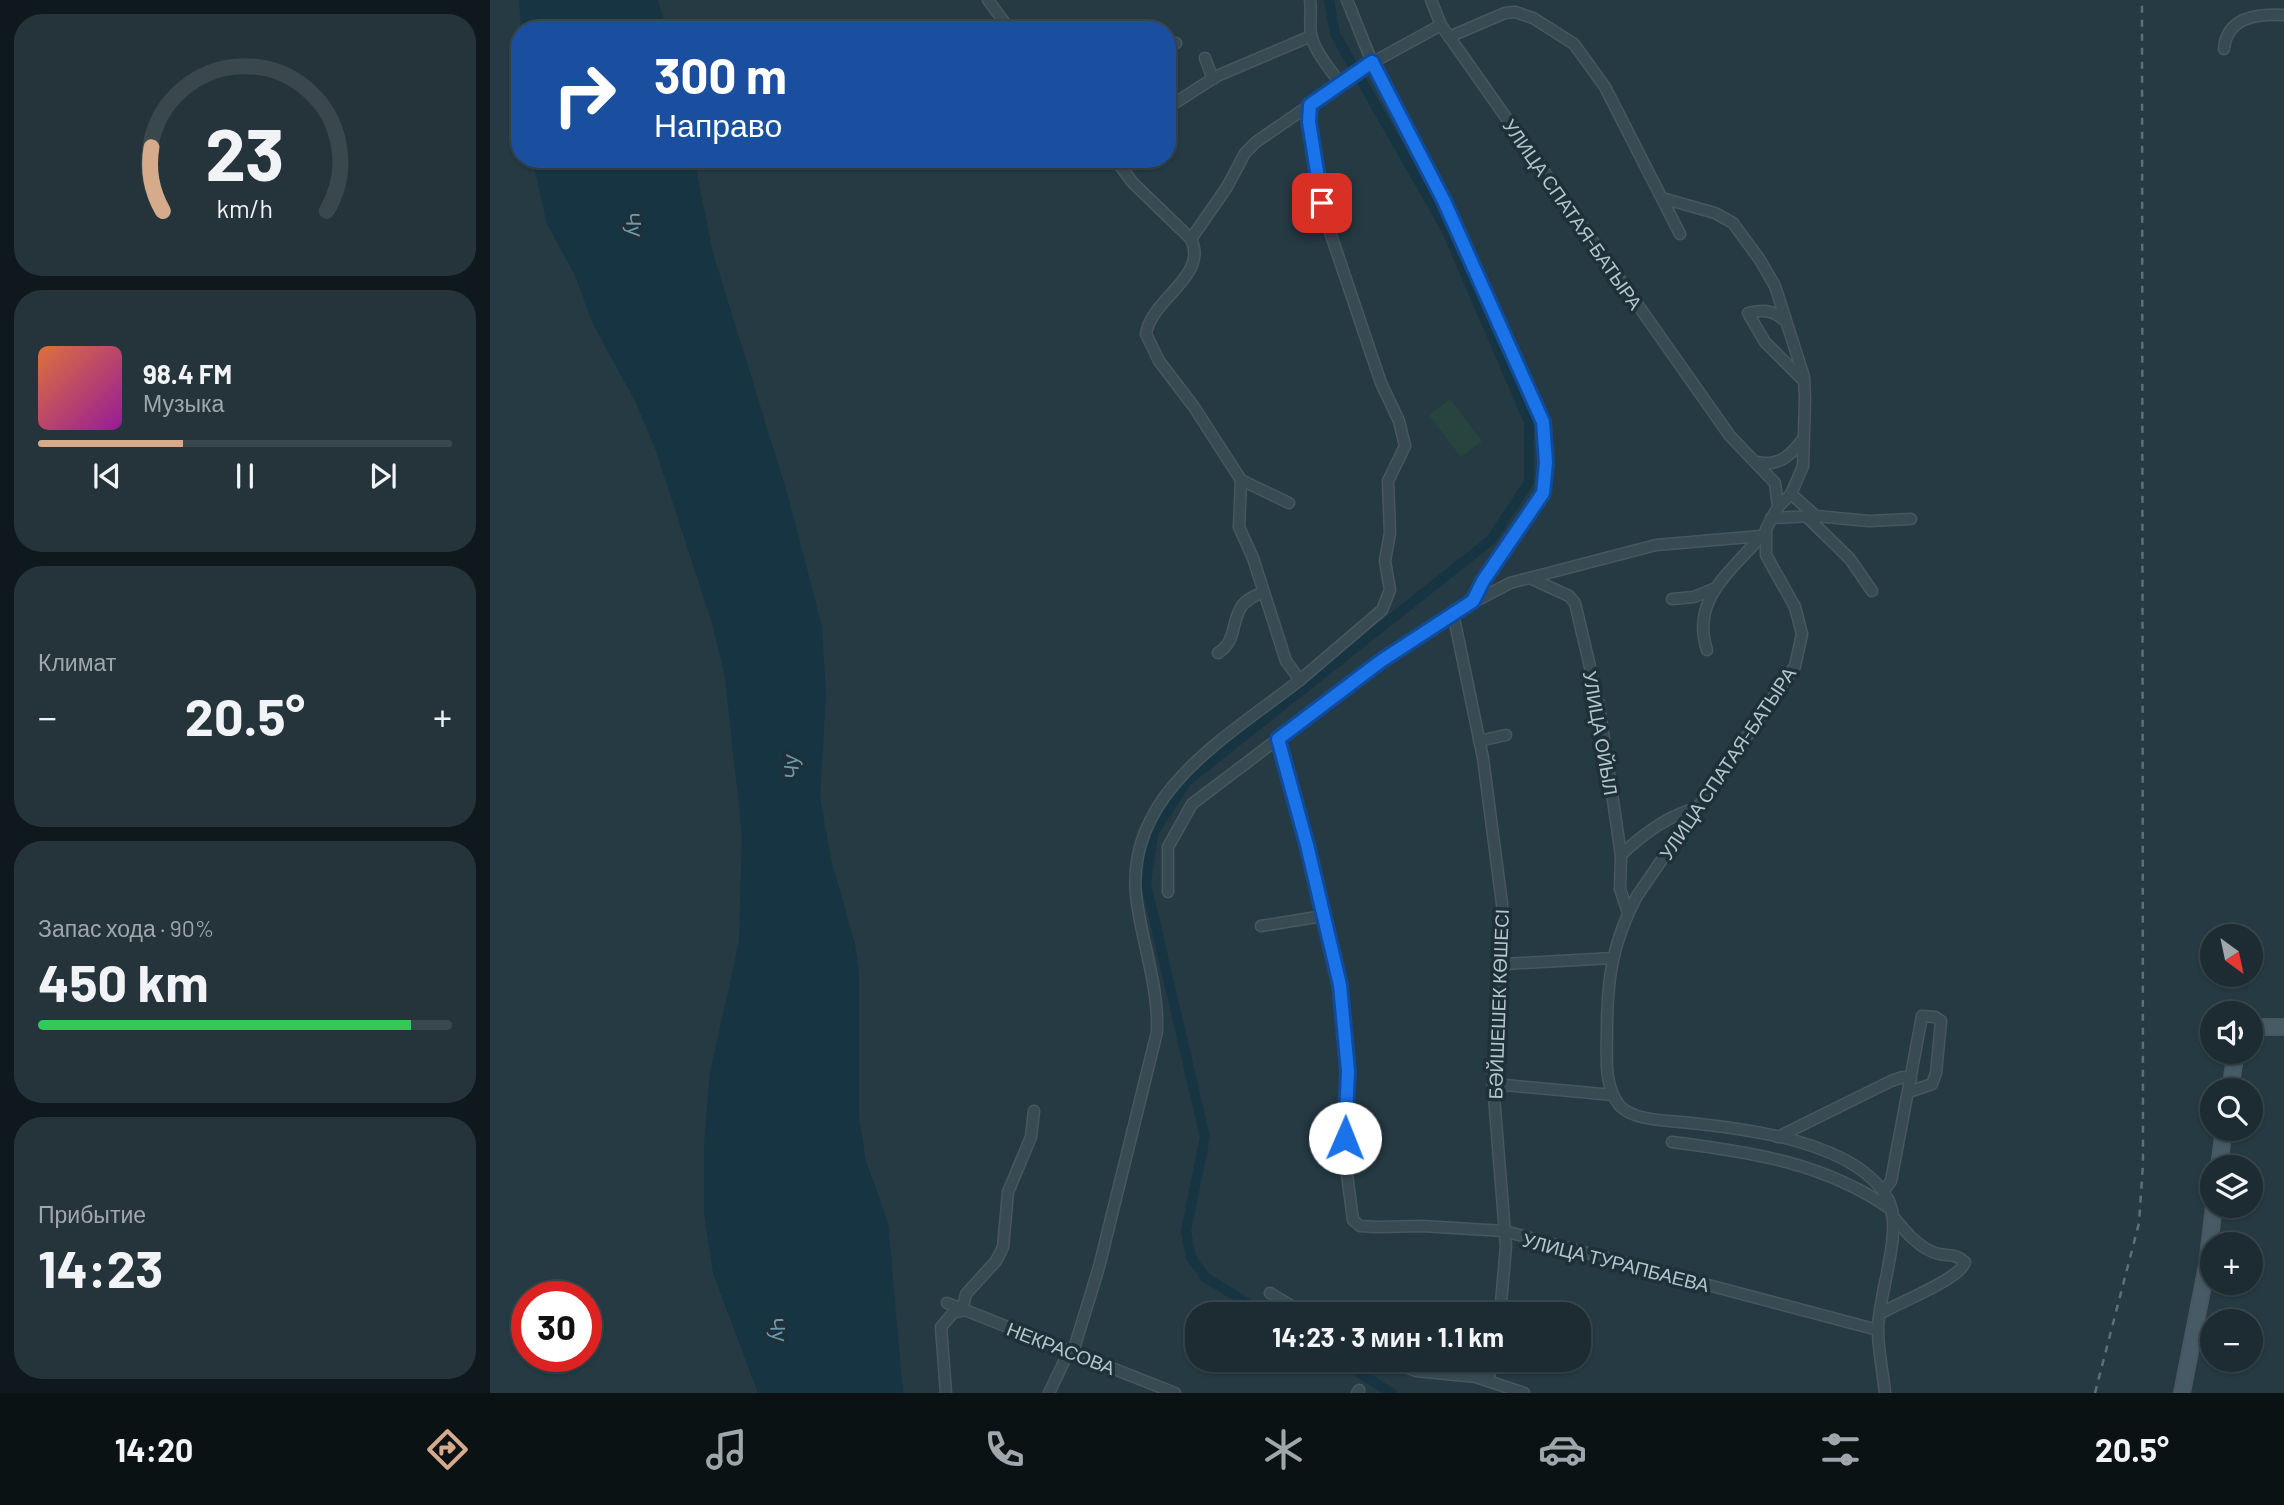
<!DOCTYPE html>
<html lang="ru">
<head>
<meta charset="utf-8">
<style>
	body { margin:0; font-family:Barlow,sans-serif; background:#25343a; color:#f1f3f6; height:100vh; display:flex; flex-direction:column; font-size:26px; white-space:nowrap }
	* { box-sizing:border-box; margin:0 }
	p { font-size:23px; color:#a0a7ac }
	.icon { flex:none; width:38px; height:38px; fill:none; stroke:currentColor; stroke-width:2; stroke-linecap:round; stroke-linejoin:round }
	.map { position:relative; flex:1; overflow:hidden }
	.drawer { display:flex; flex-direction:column; gap:14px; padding:14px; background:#0f181c; width:490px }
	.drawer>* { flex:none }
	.top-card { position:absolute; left:21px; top:21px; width:665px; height:147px; border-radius:28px; box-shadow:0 2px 5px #0004,0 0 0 2px #3a484d; background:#1a4fa0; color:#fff; overflow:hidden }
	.needle { width:46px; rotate:147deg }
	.buttons { position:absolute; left:1710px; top:924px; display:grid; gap:14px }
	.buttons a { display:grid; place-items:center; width:63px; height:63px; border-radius:50%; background:#1c2c32; box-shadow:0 2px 5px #0004,0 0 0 2px #3a484d; font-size:35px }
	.speed { position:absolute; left:21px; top:1281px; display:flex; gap:14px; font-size:35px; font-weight:700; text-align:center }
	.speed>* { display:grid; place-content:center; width:91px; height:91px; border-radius:50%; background:#1c2c32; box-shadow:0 2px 5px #0004,0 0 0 2px #3a484d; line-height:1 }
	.speed .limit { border:10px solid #d22; background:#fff; color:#111 }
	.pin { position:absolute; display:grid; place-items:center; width:60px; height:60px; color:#fff; margin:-30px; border-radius:14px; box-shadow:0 4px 10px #0006 }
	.me { position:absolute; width:77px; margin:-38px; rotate:1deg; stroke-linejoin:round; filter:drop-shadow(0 0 5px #0008) }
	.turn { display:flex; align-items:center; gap:24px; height:147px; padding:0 28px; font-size:32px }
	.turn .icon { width:91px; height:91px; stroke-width:2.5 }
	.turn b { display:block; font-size:49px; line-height:60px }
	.big { font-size:52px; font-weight:700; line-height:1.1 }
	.drawer .widget { flex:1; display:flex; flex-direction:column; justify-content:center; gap:10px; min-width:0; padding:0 24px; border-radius:28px; background:#25343a }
	.drawer .dial { align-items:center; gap:0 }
	.dial svg { height:182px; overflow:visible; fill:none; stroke:#3a484d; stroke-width:7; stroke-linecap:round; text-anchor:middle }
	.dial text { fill:#f1f3f6; stroke:none }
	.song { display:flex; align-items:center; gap:21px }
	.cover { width:84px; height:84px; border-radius:10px; background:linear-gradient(135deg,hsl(20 70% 55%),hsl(300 70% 35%)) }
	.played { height:7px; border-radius:4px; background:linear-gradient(90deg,#d6ab8b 35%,#3a484d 35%) }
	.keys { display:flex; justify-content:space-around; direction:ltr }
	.heat { display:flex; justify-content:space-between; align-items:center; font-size:38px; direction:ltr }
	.charge { height:10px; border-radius:5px; background:linear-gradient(90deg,#34c759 90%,#3a484d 0) }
	.trip { position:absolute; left:695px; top:1302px; width:406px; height:70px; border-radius:28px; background:#1c2c32; box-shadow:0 2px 5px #0004,0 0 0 2px #3a484d; font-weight:700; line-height:70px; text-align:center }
	.tabs { display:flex; height:112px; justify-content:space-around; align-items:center; background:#0b1214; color:#a0a7ac }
	.tabs .icon { width:49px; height:49px }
	.tabs .current { color:#d6ab8b }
	.tabs b { font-size:32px; color:#f1f3f6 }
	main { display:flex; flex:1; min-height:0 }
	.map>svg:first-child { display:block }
	.green { fill:#27443f }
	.water { fill:#173442 }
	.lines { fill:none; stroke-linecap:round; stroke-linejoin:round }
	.canal { stroke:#173442; stroke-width:10 }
	.street-casing { stroke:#46575f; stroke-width:13 }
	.secondary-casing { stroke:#46575f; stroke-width:18 }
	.street { stroke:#394b52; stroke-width:10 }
	.secondary { stroke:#475b66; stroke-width:14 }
	.rail { stroke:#5b7079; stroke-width:2.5; stroke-dasharray:7 7; stroke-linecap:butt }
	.route-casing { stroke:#114b97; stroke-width:18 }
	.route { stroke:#1a73e8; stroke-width:12 }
	.labels { text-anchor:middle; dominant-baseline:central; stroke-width:7; stroke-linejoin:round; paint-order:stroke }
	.street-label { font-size:19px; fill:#b6c5cc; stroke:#1e3038 }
	.water-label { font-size:21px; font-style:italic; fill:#6e9aad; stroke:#1e3038 }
</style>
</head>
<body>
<main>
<section class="drawer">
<div class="widget dial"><svg viewBox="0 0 100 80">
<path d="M14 69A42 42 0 1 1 86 69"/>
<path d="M14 69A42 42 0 0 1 9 41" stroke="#d6ab8b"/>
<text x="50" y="56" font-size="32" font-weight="700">23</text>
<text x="50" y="72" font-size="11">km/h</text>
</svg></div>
<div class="widget">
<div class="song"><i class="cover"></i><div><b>98.4 FM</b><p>Музыка</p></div></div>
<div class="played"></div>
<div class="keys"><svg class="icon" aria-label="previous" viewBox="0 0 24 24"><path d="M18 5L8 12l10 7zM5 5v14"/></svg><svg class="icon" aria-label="pause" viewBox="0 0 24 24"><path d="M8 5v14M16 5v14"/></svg><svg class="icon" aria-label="next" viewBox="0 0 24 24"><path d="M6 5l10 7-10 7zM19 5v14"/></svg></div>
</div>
<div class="widget"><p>Климат</p>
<div class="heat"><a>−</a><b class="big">20.5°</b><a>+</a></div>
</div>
<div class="widget"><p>Запас хода · 90%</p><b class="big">450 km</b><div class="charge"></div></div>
<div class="widget"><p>Прибытие</p><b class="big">14:23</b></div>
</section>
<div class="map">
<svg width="1794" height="1393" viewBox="0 0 1794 1393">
	<rect width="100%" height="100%" fill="#253a43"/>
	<polygon class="green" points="960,399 992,441 971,457 939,415"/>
	<g class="water">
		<polygon points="29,0 168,0 177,30 31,30"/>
		<polygon points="42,159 204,159 223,253 299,499 332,627 336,694 330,798 341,859 365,944 369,972 369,1118 376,1161 398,1222 413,1393 268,1393 223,1273 214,1214 214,1145 220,1072 249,942 252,835 235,677 221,620 166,451 146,403 102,322 85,275 57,224"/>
	</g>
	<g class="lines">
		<g class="canal">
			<polyline points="775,1314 715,1277 701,1257 696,1231 715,1137 656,884 663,833 697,781 1001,540 1039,482 1039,422 956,229 845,34 839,0"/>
			<polyline points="848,1360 902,1393"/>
		</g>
		<defs>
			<g id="street">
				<polyline points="498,0 520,30"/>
				<path d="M820 0C822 11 819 23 821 34 824 51 840 69 850 83"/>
				<polyline points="857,0 882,62 954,201 1053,422 1056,463 1053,493 993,581 983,600"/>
				<path d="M941 0 951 25 1240 436 1285 483 1288 507 1276 529V555L1305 607 1312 634 1305 666 1147 896C1123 941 1117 978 1117 1029 1117 1053 1113 1086 1130 1106 1146 1122 1180 1120 1201 1123 1258 1129 1367 1142 1398 1199 1414 1231 1388 1294 1388 1330 1388 1350 1393 1372 1395 1393"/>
				<polyline points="959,37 1015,13 1025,12 1043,18 1084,44 1115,87 1190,234"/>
				<polyline points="677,49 686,43"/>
				<path d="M1734 49C1737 17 1766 14 1794 15"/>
				<polyline points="715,58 723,79"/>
				<polyline points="677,108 727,76 821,36"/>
				<polyline points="1172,198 1225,213 1243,223 1270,260 1285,286 1314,377 1315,399 1313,466 1301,494 1288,507"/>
				<polyline points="701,239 737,187 755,153 766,142 878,65 951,25"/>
				<path d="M1294 320C1282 309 1272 310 1258 313L1275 342 1314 381"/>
				<path d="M1268 462C1289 467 1301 455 1313 439"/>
				<polyline points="751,480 799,503"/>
				<polyline points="1301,494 1326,516 1379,521 1421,519"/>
				<polyline points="1316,516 1360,559 1382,591"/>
				<polyline points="1281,518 1322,516"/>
				<polyline points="1040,578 1079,596 1085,603 1109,705 1131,855 1130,889 1138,913"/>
				<polyline points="1182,599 1204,597 1226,588"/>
				<polyline points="963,613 993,758 1012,904 1014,964 1003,1084 1016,1246 1010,1314"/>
				<path d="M1217 650C1200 599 1242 571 1272 535"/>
				<path d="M728 653C746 641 741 626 750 609 754 600 764 597 772 592"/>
				<polyline points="810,680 892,610 900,590 895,561 900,533 898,481 915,446 909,421 891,383 837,223 826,183 829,172 819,122 820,105"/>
				<polyline points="788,739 817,845 850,985 858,1071 855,1159 863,1220 870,1226 886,1227 932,1226 1014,1231 1388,1330"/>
				<polyline points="989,741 1016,735"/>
				<path d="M1131 855C1152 835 1178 815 1207 808"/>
				<polyline points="678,892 678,847 702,804 891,661 963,613 1020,583 1166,545 1271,536"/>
				<polyline points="771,926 833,916"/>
				<polyline points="1014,964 1123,958"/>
				<polyline points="1003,1084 1123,1095"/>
				<polyline points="1288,1137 1401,1081 1413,1077 1421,1079"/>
				<path d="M1182 1142C1261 1152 1336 1163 1402 1210"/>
				<polyline points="1393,1192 1401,1181 1432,1016 1445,1017 1451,1021 1446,1073 1442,1084 1419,1092"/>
				<polyline points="780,1293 815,1314"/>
				<polyline points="457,1303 685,1393"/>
				<path d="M1390 1314C1407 1303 1471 1279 1475 1262 1466 1254 1460 1256 1449 1254 1430 1250 1414 1230 1402 1215"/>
				<path d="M583 1352 609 1267 667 1032C669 985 651 941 646 895 636 792 740 735 810 680L796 661 763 558 749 527 751 480 704 407 669 361 656 334C661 299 719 276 701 239L643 183 625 159"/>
				<polyline points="896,1360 926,1371 986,1377 1034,1393"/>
				<polyline points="998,1381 1003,1360"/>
				<polyline points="456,1393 451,1327 463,1313 472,1311 476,1294 506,1261 513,1247 518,1192 541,1137 544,1111"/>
				<polyline points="559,1393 579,1351"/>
				<polyline points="867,1393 869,1390"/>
			</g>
			<g id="secondary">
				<polyline points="1760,1033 1769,1027 1794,1027"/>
				<polyline points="1740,1090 1746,1052"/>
				<polyline points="1729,1167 1734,1129"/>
				<polyline points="1692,1393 1717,1265 1724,1206"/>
			</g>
		</defs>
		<use href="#street" class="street-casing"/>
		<use href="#secondary" class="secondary-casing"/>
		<use href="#street" class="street"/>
		<use href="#secondary" class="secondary"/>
		<polyline class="rail" points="1605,1393 1649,1223 1653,1164 1652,0"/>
	</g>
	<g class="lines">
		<defs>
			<polyline id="route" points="832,203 819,122 820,105 882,62 954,201 1053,422 1056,463 1053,493 993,581 983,601 891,661 788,739 817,845 850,985 858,1071 855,1138"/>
		</defs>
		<use href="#route" class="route-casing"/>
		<use href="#route" class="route"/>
	</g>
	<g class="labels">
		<g class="street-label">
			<text transform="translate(1083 214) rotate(55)">УЛИЦА СПАТАЯ-БАТЫРА</text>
			<text transform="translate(1111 733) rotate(80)">УЛИЦА ОЙЫЛ</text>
			<text transform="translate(1237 763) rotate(-56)">УЛИЦА СПАТАЯ-БАТЫРА</text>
			<text transform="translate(1008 1004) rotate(-88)">БӘЙШЕШЕК КӨШЕСІ</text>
			<text transform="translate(1126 1262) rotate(14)">УЛИЦА ТУРАПБАЕВА</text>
			<text transform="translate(571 1348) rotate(21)">НЕКРАСОВА</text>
		</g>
		<g class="water-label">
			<text transform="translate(145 224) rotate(80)">Чу</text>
			<text transform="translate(300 767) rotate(-95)">Чу</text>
			<text transform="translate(289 1329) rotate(78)">Чу</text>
		</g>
	</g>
</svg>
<div class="buttons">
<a><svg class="needle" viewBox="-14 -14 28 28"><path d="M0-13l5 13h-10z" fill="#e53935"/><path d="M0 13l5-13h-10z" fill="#a0a7ac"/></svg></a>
<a><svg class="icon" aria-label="sound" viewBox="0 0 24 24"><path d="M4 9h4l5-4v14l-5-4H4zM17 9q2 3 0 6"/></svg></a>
<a><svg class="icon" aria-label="search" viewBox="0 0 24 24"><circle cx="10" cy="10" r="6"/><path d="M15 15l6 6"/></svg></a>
<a><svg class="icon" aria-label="layers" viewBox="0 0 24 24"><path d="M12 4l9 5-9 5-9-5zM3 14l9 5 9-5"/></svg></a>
<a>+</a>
<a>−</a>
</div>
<div class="speed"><div class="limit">30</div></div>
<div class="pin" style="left:832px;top:203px;background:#d93025"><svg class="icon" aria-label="arrive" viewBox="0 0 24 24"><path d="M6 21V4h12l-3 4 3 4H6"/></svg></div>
<svg class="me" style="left:855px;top:1138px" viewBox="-20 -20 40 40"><circle r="19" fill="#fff"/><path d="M0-13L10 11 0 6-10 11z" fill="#1a73e8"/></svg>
<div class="trip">14:23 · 3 мин · 1.1 km</div>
<div class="top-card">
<div class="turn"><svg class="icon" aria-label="right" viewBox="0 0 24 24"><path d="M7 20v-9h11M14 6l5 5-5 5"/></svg><div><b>300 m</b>Направо</div></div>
</div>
</div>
</main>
<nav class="tabs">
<b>14:20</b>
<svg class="icon current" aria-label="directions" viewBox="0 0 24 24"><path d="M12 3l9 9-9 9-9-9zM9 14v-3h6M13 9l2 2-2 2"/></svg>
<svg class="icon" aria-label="music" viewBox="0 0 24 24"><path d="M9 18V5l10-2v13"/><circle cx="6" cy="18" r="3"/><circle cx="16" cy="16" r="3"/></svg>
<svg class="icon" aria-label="phone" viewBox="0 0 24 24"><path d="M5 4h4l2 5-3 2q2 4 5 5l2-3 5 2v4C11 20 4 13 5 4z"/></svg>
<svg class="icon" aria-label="climate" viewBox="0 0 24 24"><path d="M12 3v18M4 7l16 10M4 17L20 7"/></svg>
<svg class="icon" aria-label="car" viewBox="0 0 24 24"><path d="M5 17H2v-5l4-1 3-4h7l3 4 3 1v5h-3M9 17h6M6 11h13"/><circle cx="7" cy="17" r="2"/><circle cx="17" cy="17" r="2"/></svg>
<svg class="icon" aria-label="filters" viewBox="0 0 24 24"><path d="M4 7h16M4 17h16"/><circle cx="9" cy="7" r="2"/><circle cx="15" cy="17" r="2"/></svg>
<b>20.5°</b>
</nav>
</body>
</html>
